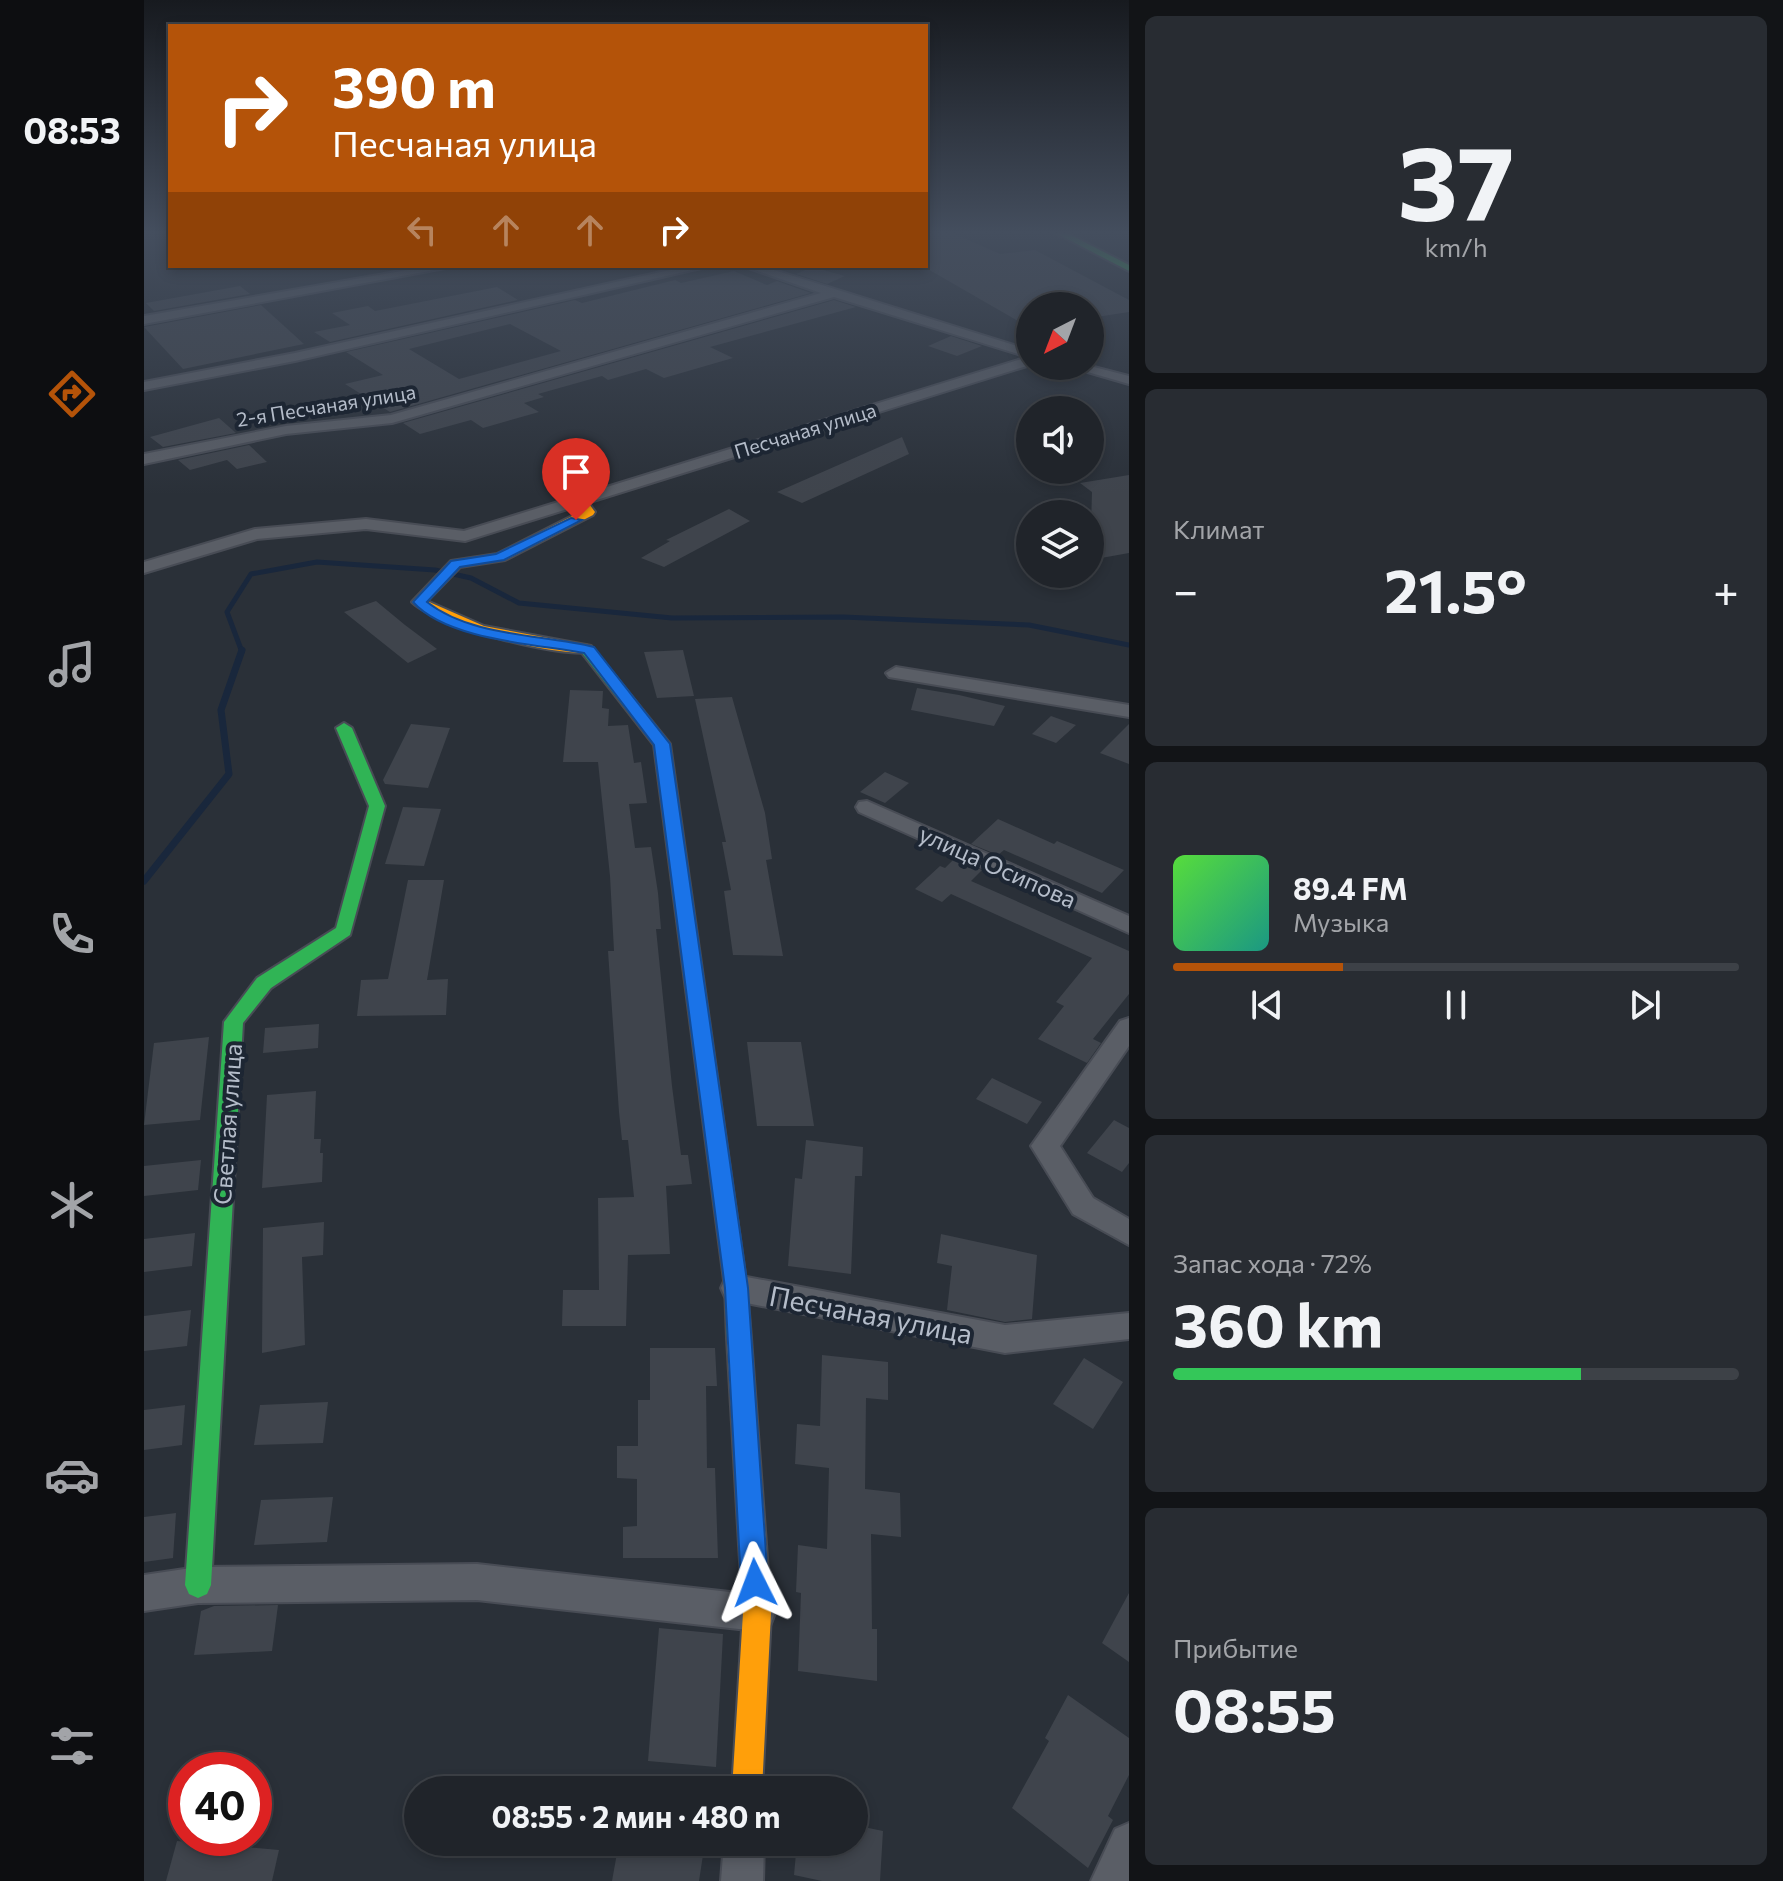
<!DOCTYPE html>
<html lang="ru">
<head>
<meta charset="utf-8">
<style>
	body { margin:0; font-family:Commissioner,sans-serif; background:#282c32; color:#f1f3f6; height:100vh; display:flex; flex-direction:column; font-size:30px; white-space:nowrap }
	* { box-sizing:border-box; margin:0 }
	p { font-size:26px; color:#a2a4a8 }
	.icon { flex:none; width:44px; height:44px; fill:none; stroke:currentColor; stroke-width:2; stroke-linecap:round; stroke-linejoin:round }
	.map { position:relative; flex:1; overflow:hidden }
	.panel { display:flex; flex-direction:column; gap:16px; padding:16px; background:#121417; width:654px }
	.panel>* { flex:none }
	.hud { position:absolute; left:24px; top:24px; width:760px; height:244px; border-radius:0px; box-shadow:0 4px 12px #0003,0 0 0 2px #3d4147; background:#b45309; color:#fff; overflow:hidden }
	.needle { width:52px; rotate:222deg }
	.controls { position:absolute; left:872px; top:292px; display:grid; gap:16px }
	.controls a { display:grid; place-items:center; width:88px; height:88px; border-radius:50%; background:#20242a; box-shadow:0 4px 12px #0003,0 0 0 2px #3d4147; font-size:40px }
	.speed { position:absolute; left:24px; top:1752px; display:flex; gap:16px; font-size:40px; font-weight:700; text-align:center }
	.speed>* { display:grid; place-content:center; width:104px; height:104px; border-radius:50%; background:#20242a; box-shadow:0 4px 12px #0003,0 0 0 2px #3d4147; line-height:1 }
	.speed .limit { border:12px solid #d22; background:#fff; color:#111 }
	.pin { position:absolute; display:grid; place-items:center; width:68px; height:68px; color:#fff; margin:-82px -34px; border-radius:50% 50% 50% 0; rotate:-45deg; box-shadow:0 0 8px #0007 }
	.pin .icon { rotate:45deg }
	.me { position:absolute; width:88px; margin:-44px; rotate:357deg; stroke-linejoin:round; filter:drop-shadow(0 0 6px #0008) }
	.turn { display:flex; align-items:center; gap:28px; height:168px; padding:0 32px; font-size:36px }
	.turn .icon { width:104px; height:104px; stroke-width:2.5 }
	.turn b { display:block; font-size:56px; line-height:68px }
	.lanes { display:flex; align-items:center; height:76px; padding:0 32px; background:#0003; justify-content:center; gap:40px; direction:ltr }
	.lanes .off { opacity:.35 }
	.big { font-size:60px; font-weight:700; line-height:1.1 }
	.panel .tile { flex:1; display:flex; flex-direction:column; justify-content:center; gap:12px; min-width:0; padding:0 28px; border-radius:12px; background:#282c32 }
	.panel .dial { align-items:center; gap:0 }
	.dial b { font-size:104px; line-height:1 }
	.song { display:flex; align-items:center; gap:24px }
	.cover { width:96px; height:96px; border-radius:12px; background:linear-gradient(135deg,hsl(110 70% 55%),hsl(170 70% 35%)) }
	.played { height:8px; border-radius:4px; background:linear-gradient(90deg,#b45309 30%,#3d4147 30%) }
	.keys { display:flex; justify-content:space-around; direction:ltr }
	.heat { display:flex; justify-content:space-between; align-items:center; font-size:44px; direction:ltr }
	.charge { height:12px; border-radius:6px; background:linear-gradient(90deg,#34c759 72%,#3d4147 0) }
	.trip { position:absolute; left:260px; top:1776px; width:464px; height:80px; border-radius:40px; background:#20242a; box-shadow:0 4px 12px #0003,0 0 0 2px #3d4147; font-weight:700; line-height:80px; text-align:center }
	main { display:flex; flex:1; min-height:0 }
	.menu { display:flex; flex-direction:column; width:144px; justify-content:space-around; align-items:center; background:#0d0e11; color:#a2a4a8 }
	.menu .icon { width:56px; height:56px }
	.menu .selected { color:#b45309 }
	.menu b { font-size:36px; color:#f1f3f6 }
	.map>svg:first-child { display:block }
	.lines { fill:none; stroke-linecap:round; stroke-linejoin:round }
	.stream-far1 { stroke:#19273c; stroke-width:5 }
	.stream { stroke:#19273c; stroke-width:7 }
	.building { fill:#3f444c; fill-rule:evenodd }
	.street-casing { stroke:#484c55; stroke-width:4 }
	.fast-casing { stroke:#484c55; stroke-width:4 }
	.slow-casing { stroke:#484c55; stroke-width:4 }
	.street { fill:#5a5e66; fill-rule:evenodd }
	.fast { fill:#30b455; fill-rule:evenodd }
	.slow { fill:#ff9f0a; fill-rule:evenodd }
	.route { fill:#1a73e8; stroke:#114b97; stroke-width:2 }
	.labels { text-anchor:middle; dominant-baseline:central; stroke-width:8; stroke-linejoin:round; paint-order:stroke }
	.far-street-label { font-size:20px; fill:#b4bcc9; stroke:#1d2633 }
	.street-label { font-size:24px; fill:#b4bcc9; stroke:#1d2633 }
	.near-street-label { font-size:28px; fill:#b4bcc9; stroke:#1d2633 }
</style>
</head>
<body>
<main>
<nav class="menu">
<b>08:53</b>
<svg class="icon selected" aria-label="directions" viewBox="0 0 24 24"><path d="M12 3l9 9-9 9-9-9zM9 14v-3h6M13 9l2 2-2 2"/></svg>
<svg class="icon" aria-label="music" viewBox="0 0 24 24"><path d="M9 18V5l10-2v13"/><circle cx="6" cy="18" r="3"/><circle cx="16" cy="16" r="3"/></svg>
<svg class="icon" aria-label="phone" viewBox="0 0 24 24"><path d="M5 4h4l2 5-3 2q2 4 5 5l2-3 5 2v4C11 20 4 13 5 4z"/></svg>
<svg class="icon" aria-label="climate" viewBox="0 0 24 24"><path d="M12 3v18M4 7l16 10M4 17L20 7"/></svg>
<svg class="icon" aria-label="car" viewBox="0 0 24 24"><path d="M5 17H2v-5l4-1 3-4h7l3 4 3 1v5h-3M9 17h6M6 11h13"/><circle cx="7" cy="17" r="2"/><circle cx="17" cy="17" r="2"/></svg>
<svg class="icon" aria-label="filters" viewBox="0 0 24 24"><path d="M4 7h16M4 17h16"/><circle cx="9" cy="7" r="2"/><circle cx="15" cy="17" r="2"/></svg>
</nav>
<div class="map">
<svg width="985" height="1881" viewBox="0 0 985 1881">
	<rect width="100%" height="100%" fill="#2a3038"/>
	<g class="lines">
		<polyline class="stream-far1" points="98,652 83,612 107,574 173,562 291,570 327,578 375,603 528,618 699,617 885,625 985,645"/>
		<polyline class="stream" points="0,881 85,774 77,710 98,650"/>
	</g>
	<g class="building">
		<polygon points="782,231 804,231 856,254 891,250 985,300 985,312 946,318 946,306 886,306 886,328 782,268"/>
		<polygon points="668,267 701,276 683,284 652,274"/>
		<path d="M590 271 623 285 633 281 667 293 246 412 201 384 239 375 202 352 431 300 438 303 531 280 537 283ZM366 324 417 351 315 379 265 349Z"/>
		<polygon points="96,286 106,294 10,311 2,303"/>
		<polygon points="353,287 374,300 186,342 170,332 206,325 188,313 224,306 231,311"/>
		<polygon points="690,300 712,307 566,347 589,358 520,378 502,369 464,380 458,376 394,394 400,397 380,403 395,412 339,428 327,420 276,434 259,423"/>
		<polygon points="117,305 160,344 39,369 0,327"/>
		<polygon points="807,336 838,346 813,356 784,346"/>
		<polygon points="75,418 92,433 19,447 6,437"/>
		<polygon points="758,437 765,454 658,503 633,492"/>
		<polygon points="105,445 123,462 93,469 83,460 46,470 34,460"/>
		<polygon points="985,475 985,553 946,560 948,492 936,483"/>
		<polygon points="585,509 606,521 520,567 497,558 526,541 522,540"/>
		<polygon points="232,601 261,625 293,649 264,663 200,612"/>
		<polygon points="539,650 550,696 513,698 500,652"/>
		<polygon points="773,688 815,695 861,706 850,726 767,710"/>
		<polygon points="426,690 459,691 458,708 465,709 464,726 484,725 490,763 497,762 503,803 485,804 491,848 507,847 514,893 517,929 512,929 528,1086 537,1155 544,1155 548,1184 522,1186 526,1254 484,1255 482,1326 418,1326 419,1290 455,1290 454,1198 490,1197 484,1140 478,1140 475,1112 464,951 470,951 466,876 454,762 419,762"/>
		<polygon points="588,697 621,813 628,859 622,860 639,956 589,955 580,891 587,890 578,842 582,842 551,699"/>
		<polygon points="907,716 932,725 912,743 888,734"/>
		<polygon points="267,724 306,728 284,788 241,784 239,780"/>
		<polygon points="985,724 985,764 956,753"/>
		<polygon points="741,772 765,783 741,803 716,792"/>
		<polygon points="259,807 297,809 280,866 241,864"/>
		<polygon points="854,819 910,844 913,841 980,870 958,893 860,850 854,855 827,844"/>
		<polygon points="811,858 838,870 827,881 985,951 985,994 949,1039 957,1043 943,1063 894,1039 920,1006 912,1002 948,958 807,894 798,902 771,889 796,866 801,868"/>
		<polygon points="264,880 300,880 283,980 304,979 302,1015 213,1016 217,980 244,979"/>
		<polygon points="175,1024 174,1048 119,1053 121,1028"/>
		<polygon points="65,1037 56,1120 0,1125 10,1043"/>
		<polygon points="603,1042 657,1042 670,1126 613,1126"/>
		<polygon points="848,1078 898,1102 883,1124 832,1099"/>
		<polygon points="172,1091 170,1139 177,1139 176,1153 179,1153 178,1182 118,1188 123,1095"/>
		<polygon points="970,1120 985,1128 985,1163 978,1172 943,1153"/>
		<polygon points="662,1140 719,1147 718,1176 711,1176 707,1274 644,1266 651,1178 658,1179"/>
		<polygon points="57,1160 54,1190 0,1196 0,1166"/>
		<polygon points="180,1222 179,1255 158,1257 161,1345 118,1353 119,1228"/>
		<polygon points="51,1233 48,1266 0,1272 0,1239"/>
		<polygon points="797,1234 893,1255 888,1319 861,1322 803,1310 808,1266 793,1263"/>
		<polygon points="47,1310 43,1346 0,1351 0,1316"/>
		<polygon points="506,1348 571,1348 573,1386 562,1386 563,1468 571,1468 574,1558 479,1558 479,1527 493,1526 493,1479 473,1478 473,1446 494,1446 494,1400 506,1400"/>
		<polygon points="678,1355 744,1362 744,1400 722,1398 721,1489 756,1493 757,1537 727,1534 728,1629 733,1629 733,1681 654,1671 657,1593 652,1592 654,1545 683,1549 685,1468 651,1464 653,1424 676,1426"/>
		<polygon points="940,1358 979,1382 949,1429 909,1404"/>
		<polygon points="184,1402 179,1443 110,1445 116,1405"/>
		<polygon points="41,1405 38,1445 0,1450 0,1410"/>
		<polygon points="189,1497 183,1542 110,1545 117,1500"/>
		<polygon points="32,1513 29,1558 0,1562 0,1517"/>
		<polygon points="985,1593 985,1662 958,1643"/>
		<polygon points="134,1605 128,1651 50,1655 57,1611 70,1606"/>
		<polygon points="515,1628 579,1634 572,1767 504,1761"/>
		<polygon points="924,1695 985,1738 985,1775 964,1816 969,1820 944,1868 868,1808 905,1741 901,1738"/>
		<polygon points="710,1825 739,1831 736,1881 678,1881 650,1875 653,1842 710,1842"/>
		<polygon points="33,1841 135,1850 128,1881 22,1881"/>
		<polygon points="475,1842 561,1842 555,1881 468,1881"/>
	</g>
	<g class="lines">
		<defs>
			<g id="street">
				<polygon points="286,266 312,266 0,324 0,316"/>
				<polygon points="544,266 566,266 151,361 0,390 0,382 151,353"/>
				<polygon points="599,266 617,266 886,350 886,365 321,541 222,529 113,539 0,573 0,562 111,529 222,519 320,531 884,357 690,297 248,423 142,434 0,464 0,454 142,426 247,415 677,293"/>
				<polygon points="923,366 946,366 985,376 985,384"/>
				<polygon points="752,667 985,705 985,717 745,677 742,673"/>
				<polygon points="723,801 985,916 985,933 715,812 712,807 715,802"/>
				<polygon points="985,1018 985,1046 916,1146 949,1198 985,1219 985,1245 929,1214 887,1146 976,1021"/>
				<polygon points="592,1275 861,1325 985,1313 985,1339 861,1353 592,1301 581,1297 577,1288 581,1279"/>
				<polygon points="333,1564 613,1595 626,1600 631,1613 626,1626 613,1631 333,1600 54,1603 0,1611 0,1575 54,1567"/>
				<polygon points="985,1823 985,1881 947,1881 971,1829"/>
				<polygon points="580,1842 620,1842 619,1881 577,1881"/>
			</g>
			<g id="fast">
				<polygon points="908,231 919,231 985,265 985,271"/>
				<polygon points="442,645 447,646 526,744 603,1288 607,1338 603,1345 595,1348 587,1345 583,1338 581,1288 510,745 435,649"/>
				<polygon points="200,723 208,728 241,806 206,935 127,988 99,1023 67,1585 63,1594 54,1598 45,1594 41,1585 80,1022 113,978 192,928 225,806 192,728"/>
			</g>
			<g id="slow">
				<path d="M432 497H440L451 512 449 515 361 560 316 567 283 601 340 626 442 645 449 649 447 652C414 658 293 626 268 602L307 561 353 554 438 511 430 500Z"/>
				<polygon points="595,1328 603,1331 607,1338 627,1613 618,1790 588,1790 599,1613 583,1338 587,1331"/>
			</g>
		</defs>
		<use href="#street" class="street-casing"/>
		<use href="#fast" class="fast-casing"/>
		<use href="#slow" class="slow-casing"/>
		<use href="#street" class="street"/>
		<use href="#fast" class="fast"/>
		<use href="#slow" class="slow"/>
	</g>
	<linearGradient id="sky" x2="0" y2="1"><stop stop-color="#171a1f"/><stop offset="0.47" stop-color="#444e5e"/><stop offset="1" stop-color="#444e5e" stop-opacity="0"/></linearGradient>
	<rect width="985" height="495" fill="url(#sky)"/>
	<path class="route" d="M427 518 438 520 360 560 316 567 283 602C328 637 396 634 450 647L526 744 604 1288 624 1583 620 1593 611 1597 601 1593 597 1583 581 1288 510 745 440 653C391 644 303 640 269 602L307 561 352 554Z"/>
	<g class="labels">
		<g class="far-street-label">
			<text transform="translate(182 405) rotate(-9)">2-я Песчаная улица</text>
			<text transform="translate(661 430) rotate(-17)">Песчаная улица</text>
		</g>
		<g class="street-label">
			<text transform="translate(854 866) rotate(24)">улица Осипова</text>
			<text transform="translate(83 1124) rotate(-86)">Светлая улица</text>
		</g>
		<g class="near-street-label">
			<text transform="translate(727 1314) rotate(11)">Песчаная улица</text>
		</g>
	</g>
</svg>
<div class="controls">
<a><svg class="needle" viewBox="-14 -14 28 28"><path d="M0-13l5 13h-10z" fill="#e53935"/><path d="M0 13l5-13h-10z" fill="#a2a4a8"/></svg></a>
<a><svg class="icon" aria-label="sound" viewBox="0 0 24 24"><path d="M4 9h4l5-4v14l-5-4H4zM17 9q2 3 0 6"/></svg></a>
<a><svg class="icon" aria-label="layers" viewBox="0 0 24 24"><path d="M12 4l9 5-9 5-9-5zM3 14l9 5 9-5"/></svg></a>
</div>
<div class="speed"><div class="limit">40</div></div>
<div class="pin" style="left:432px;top:520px;background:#d93025"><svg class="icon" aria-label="arrive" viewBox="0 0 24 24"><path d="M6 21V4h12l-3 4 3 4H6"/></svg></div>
<svg class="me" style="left:611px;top:1583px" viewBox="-20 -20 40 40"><path d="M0-17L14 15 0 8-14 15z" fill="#1a73e8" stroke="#fff" stroke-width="4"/></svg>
<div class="trip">08:55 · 2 мин · 480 m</div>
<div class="hud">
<div class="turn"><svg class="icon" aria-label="right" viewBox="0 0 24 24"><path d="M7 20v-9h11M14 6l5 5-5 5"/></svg><div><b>390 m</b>Песчаная улица</div></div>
<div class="lanes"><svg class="icon off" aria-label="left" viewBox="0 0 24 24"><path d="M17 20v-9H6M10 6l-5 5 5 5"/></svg><svg class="icon off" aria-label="ahead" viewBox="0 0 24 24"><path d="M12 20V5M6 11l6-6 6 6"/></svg><svg class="icon off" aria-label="ahead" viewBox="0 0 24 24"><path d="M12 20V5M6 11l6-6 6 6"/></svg><svg class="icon" aria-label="right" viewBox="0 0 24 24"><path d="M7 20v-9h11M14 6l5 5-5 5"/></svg></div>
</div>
</div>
<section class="panel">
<div class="tile dial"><b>37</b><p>km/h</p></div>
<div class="tile"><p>Климат</p>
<div class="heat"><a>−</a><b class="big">21.5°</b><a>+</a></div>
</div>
<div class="tile">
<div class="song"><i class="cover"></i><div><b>89.4 FM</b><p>Музыка</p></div></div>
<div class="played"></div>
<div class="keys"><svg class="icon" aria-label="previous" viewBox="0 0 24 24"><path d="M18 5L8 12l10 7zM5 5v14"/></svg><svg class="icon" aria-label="pause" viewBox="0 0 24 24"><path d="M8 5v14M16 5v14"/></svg><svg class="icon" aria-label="next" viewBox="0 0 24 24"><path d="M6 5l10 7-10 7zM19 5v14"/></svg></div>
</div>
<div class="tile"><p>Запас хода · 72%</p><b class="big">360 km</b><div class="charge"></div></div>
<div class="tile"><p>Прибытие</p><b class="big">08:55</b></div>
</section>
</main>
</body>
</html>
